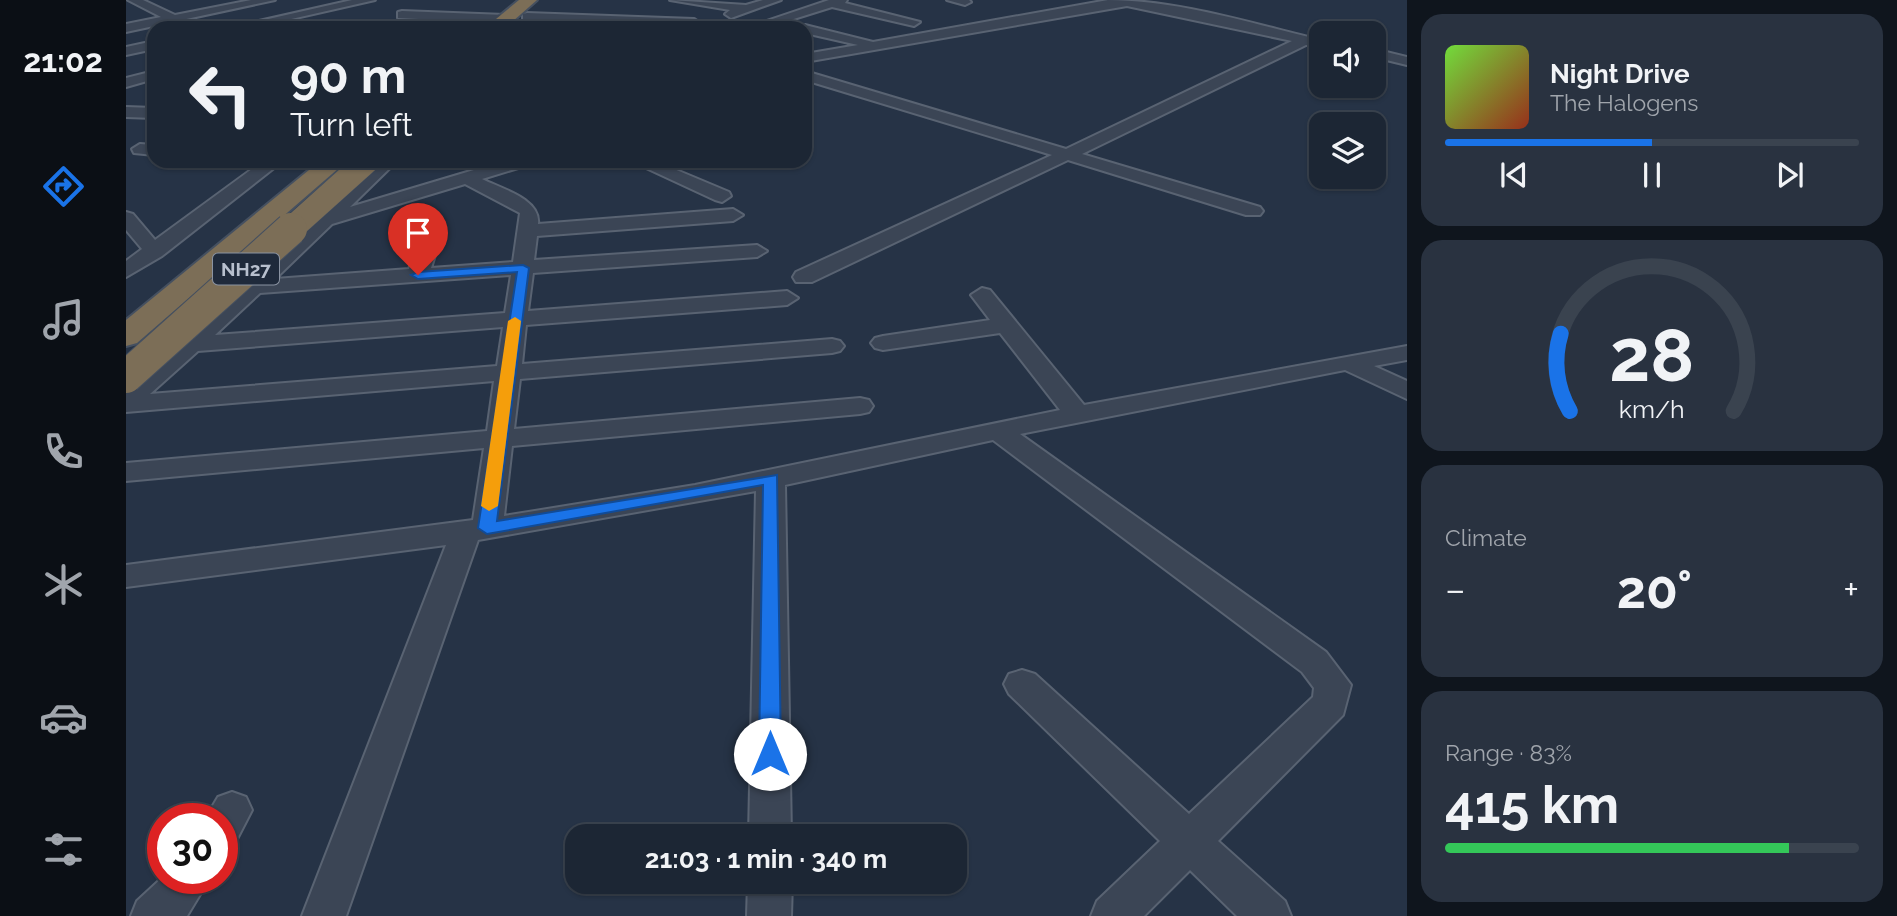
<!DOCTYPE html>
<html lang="en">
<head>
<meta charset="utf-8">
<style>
	body { margin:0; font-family:Raleway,sans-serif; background:#293240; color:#f1f3f6; height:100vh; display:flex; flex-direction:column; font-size:26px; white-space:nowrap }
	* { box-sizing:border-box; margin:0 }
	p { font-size:23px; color:#a0a5ac }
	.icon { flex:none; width:38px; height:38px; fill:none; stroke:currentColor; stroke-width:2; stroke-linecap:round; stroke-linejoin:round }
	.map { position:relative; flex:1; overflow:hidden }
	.sheet { display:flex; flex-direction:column; gap:14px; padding:14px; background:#0f151d; width:490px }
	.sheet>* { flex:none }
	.guide { position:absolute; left:21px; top:21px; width:665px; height:147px; border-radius:21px; box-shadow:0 2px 5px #0004,0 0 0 2px #3a434f; background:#1c2634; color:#f1f3f6; overflow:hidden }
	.fabs { position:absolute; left:1183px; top:21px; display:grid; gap:14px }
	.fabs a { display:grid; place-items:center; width:77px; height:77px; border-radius:14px; background:#1c2634; box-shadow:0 2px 5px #0004,0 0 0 2px #3a434f; font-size:35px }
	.speed { position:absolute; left:21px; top:803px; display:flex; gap:14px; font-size:35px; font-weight:700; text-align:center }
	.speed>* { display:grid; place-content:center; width:91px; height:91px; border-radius:50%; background:#1c2634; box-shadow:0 2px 5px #0004,0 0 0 2px #3a434f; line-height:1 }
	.speed .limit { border:10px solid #d22; background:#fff; color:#111 }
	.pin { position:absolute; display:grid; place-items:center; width:60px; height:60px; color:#fff; margin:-72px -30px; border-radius:50% 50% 50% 0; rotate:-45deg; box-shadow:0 0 7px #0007 }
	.pin .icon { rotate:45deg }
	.me { position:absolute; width:77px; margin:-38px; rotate:0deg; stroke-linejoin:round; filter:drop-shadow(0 0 5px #0008) }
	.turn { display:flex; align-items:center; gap:24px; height:147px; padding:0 28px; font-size:32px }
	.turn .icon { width:91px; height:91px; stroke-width:2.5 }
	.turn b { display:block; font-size:49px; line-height:60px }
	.big { font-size:52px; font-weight:700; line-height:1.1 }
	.sheet .card { flex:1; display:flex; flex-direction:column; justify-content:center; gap:10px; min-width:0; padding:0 24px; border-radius:21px; background:#293240 }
	.sheet .dial { align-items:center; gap:0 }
	.dial svg { height:182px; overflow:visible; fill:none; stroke:#3a434f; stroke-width:7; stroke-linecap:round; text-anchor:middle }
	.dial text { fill:#f1f3f6; stroke:none }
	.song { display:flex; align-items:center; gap:21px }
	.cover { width:84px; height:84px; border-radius:10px; background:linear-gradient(135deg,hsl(100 70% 55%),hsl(10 70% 35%)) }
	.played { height:7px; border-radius:4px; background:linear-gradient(90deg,#1a73e8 50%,#3a434f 50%) }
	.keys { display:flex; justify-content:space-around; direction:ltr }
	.heat { display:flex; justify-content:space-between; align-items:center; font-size:38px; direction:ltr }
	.charge { height:10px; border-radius:5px; background:linear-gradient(90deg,#34c759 83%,#3a434f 0) }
	.trip { position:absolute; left:439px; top:824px; width:402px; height:70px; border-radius:21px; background:#1c2634; box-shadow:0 2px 5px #0004,0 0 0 2px #3a434f; font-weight:700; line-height:70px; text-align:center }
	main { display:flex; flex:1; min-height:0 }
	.tab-bar { display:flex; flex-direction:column; width:126px; justify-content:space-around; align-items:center; background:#0b0f15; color:#a0a5ac }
	.tab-bar .icon { width:49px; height:49px }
	.tab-bar .on { color:#1a73e8 }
	.tab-bar b { font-size:32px; color:#f1f3f6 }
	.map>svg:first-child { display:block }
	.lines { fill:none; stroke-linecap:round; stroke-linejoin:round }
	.minor-casing { stroke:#596372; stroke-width:4 }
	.highway-casing { stroke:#455060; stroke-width:4 }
	.minor { fill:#3b4555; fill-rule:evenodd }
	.highway { fill:#7c6e57; fill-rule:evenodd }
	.highway-bridge-far1-casing { stroke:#455060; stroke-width:25; stroke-linecap:butt }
	.highway-bridge-casing { stroke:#455060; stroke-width:34; stroke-linecap:butt }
	.highway-bridge-far1 { stroke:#7c6e57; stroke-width:24 }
	.highway-bridge { stroke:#7c6e57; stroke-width:32 }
	.route { fill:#1a73e8; stroke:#114b97; stroke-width:2 }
	.slow { fill:#f59e0b }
	.labels { text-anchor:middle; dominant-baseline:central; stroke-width:5; stroke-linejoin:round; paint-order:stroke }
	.shield { fill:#1f2a3b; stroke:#8a93a2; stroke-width:2 }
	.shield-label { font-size:19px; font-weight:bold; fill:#b8c0ce }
</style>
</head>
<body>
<main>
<nav class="tab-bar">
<b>21:02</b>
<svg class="icon on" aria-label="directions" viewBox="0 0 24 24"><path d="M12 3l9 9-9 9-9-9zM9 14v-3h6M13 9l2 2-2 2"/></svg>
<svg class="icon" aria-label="music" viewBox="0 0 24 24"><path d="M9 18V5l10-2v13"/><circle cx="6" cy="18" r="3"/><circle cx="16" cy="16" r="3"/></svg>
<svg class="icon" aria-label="phone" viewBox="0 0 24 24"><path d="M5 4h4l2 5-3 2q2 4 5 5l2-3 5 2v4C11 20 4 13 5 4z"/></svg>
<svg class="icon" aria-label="climate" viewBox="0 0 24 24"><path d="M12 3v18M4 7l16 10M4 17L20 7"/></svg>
<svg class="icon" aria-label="car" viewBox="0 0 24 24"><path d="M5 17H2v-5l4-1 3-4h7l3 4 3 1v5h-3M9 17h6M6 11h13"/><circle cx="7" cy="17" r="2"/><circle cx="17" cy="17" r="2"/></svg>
<svg class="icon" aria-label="filters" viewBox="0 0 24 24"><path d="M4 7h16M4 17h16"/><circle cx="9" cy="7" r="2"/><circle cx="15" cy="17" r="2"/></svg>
</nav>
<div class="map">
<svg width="1281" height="916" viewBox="0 0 1281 916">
	<rect width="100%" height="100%" fill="#263346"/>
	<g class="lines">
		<defs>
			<g id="minor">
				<polygon points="2,0 17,0 49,15 125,0 149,0 0,32 0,24 35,17"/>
				<polygon points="226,0 249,0 126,28 102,28"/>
				<polygon points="544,0 620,5 637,0 655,0 605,18 599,14 604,10"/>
				<polygon points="703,0 721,0 719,3 794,22 788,26 706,7 639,28 620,28"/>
				<polygon points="821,0 843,0 845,2 839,5"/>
				<path d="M982 0C1051 0 1124 23 1191 39V45H1180L956 154 1134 207 1137 211 1134 215H1120L942 160 686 282H670L667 277 670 272 926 155 679 80V71L940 149 1166 41 1001 6 679 62V54L732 45 679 33V28H673L679 25 747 42Z"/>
				<polygon points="276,11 379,15 385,19 379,23 272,18 272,12"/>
				<polygon points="401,13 568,19 574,23 568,27 397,20 397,14"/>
				<polygon points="28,41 28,49 0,55 0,47"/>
				<polygon points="1248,49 1281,57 1281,65 1248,57"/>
				<polygon points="28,71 28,79 0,87 0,78"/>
				<polygon points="0,107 28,108 28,118 0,117"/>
				<polygon points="14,144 28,145 28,155 8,153 6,149"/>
				<polygon points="137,161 157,161 36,256 0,277 0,261 16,249 0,230 0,212 7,214 29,240"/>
				<path d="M252 161H271L224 207 378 161H405L402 165 356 179C376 189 415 199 412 224L607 209 617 215 607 221 411 236 408 260 631 245 641 251 631 257 407 273 402 311 661 291 672 298 661 305 400 325 396 364 706 339 714 341 718 346 714 351 706 353 394 379 388 429 734 398 743 400 747 406 743 412 734 414 386 446 378 516 569 485 934 410 874 333 757 350 749 348 745 343 749 338 757 336 864 320 845 295 856 288 864 290 958 405 1281 346V360L1248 366 1281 381V399L1219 370 894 434 1200 652 1225 685 1217 715 1092 841 1159 901 1165 916H1111L1064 870 1018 916H965L971 901 1034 841 883 694 878 684 883 674 896 670 909 674 1063 814 1187 697 1188 688 1176 672 867 440 659 485 665 836H623L630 491 352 540 220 916H176L320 545 0 587V565L347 520 358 448 0 481V463L361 431 368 381 0 412V389ZM339 184 394 213 387 262 305 268 316 233 306 227 296 233 283 269 149 279 206 224ZM385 275 379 313 89 335 134 293ZM377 327 371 366 24 394 72 351Z"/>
				<polygon points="505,161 529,161 603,192 605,196 596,202 589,200"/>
				<polygon points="106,792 120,797 126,810 111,839 96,845 96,819 79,819 92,797"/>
				<polygon points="37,877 84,878 61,916 5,916 11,901"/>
				<polygon points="622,882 666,882 665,916 621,916"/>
			</g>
			<g id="highway">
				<polygon points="393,0 411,0 379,28 359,28"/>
				<polygon points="194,161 221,161 11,343 0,346 0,320"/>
			</g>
		</defs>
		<use href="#minor" class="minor-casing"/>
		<use href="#highway" class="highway-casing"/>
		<use href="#minor" class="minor"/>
		<use href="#highway" class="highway"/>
		<defs>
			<polyline id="highway-bridge-far1" points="163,231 241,161"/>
			<polyline id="highway-bridge" points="0,377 165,229"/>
		</defs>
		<use href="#highway-bridge-far1" class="highway-bridge-far1-casing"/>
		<use href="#highway-bridge" class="highway-bridge-casing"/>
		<use href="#highway-bridge-far1" class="highway-bridge-far1"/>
		<use href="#highway-bridge" class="highway-bridge"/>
	</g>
	<polygon class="route" points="397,265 403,268 371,521 651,475 655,754 652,760 644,763 636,760 633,754 637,485 361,534 352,528 391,272 292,279 285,275 292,272"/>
	<polygon class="slow" points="389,317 395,321 372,506 363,511 355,506 382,321"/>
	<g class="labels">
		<rect class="shield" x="87" y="253.5" width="66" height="31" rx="5"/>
		<g class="shield-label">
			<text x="120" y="269">NH27</text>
		</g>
	</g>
</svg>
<div class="fabs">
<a><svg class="icon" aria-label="sound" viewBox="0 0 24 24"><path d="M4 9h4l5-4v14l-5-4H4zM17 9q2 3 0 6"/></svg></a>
<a><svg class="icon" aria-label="layers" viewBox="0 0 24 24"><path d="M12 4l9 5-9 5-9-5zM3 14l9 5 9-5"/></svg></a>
</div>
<div class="speed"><div class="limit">30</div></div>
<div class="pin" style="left:292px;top:275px;background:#d93025"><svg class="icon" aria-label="arrive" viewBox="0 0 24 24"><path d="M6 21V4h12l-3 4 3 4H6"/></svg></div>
<svg class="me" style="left:644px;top:754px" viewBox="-20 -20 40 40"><circle r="19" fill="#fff"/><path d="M0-13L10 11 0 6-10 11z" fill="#1a73e8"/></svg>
<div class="trip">21:03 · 1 min · 340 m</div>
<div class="guide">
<div class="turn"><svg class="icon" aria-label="left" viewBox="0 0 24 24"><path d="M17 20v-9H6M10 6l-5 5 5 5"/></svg><div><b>90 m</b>Turn left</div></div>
</div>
</div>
<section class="sheet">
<div class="card">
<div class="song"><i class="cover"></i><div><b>Night Drive</b><p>The Halogens</p></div></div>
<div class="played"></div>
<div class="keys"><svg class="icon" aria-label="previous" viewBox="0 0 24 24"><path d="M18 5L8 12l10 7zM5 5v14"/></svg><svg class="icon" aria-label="pause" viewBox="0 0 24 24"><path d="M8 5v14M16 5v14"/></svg><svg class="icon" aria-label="next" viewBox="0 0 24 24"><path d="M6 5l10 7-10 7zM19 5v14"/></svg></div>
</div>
<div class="card dial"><svg viewBox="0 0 100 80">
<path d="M14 69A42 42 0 1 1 86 69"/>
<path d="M14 69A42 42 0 0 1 10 35" stroke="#1a73e8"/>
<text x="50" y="56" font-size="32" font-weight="700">28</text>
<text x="50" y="72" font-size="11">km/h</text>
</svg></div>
<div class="card"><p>Climate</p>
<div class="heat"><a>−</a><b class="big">20°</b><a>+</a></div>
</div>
<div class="card"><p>Range · 83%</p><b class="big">415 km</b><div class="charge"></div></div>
</section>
</main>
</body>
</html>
